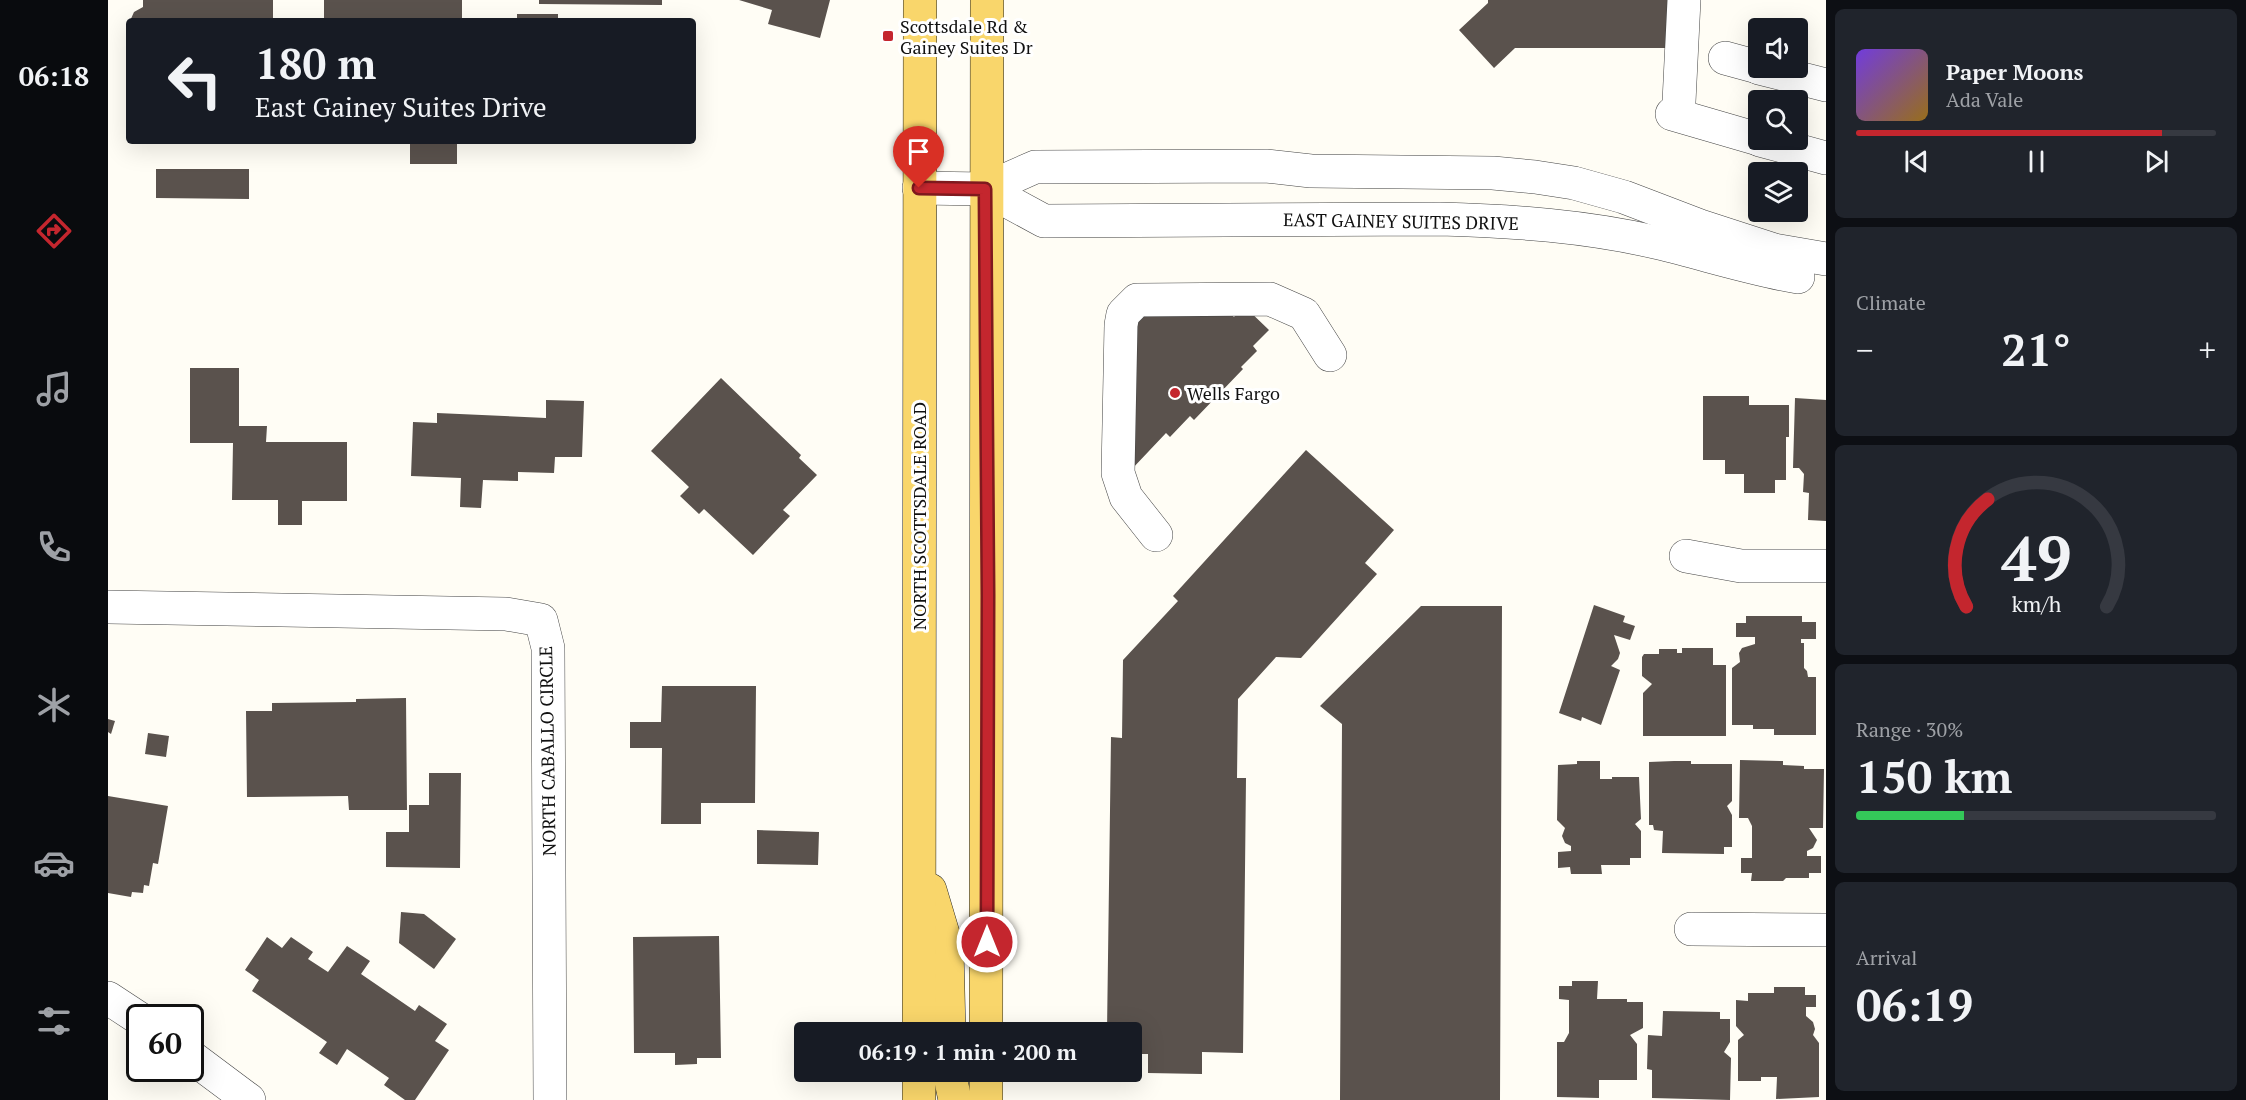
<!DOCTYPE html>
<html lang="en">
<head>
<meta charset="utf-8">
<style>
	body { margin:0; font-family:"PT Serif",serif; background:#20242c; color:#f1f3f6; height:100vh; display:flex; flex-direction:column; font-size:22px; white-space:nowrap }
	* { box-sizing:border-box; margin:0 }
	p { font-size:20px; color:#9ea1a6 }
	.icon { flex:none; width:33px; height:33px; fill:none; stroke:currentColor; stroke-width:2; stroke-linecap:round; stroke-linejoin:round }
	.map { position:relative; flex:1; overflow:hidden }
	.sheet { display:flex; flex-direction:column; gap:9px; padding:9px; background:#0d0f14; width:420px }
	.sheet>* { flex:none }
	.hud { position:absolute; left:18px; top:18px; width:570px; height:126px; border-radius:6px; box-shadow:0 6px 24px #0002; background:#171b24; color:#f1f3f6; overflow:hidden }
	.controls { position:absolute; left:1640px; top:18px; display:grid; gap:12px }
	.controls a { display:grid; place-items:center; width:60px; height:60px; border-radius:6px; background:#171b24; box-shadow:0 6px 24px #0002; font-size:30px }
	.speed { position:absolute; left:18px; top:1004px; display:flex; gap:12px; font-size:30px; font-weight:700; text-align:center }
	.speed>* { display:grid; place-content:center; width:78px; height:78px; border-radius:50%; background:#171b24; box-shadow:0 6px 24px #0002; line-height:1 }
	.speed .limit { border:3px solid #111; border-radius:9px; background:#fff; color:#111 }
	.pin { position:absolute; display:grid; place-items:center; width:51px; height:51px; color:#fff; margin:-62px -26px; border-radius:50% 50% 50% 0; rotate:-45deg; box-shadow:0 0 6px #0007 }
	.pin .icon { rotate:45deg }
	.me { position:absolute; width:66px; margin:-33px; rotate:0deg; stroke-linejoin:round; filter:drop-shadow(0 0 4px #0008) }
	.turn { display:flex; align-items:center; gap:21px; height:126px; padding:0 30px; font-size:27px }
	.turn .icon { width:78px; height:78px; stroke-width:2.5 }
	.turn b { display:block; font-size:42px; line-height:51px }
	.big { font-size:45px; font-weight:800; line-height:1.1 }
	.sheet .tile { flex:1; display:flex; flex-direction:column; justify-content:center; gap:9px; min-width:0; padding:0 21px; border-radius:9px; background:#20242c }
	.sheet .dial { align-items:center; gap:0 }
	.dial svg { height:156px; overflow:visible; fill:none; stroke:#363941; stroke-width:7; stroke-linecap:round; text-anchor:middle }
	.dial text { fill:#f1f3f6; stroke:none }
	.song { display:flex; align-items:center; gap:18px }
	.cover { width:72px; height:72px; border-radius:9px; background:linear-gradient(135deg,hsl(260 70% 55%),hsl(40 70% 35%)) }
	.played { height:6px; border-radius:3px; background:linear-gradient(90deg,#c4262e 85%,#363941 85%) }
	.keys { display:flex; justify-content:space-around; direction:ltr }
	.heat { display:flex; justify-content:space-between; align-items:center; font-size:33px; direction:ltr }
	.charge { height:9px; border-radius:4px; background:linear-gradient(90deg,#34c759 30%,#363941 0) }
	.trip { position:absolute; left:686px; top:1022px; width:348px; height:60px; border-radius:6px; background:#171b24; box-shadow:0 6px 24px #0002; font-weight:800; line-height:60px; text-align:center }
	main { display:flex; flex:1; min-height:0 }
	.dock { display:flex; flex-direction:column; width:108px; justify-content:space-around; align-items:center; background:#090b0e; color:#9ea1a6 }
	.dock .icon { width:42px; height:42px }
	.dock .active { color:#c4262e }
	.dock b { font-size:27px; color:#f1f3f6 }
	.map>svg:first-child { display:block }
	.building { fill:#5a524d }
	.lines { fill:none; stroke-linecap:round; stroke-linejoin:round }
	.minor-casing { stroke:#444; stroke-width:34 }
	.major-casing { stroke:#222; stroke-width:34 }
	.minor { stroke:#fff; stroke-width:33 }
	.major { stroke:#f9d66b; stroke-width:33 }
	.route-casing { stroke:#7f191e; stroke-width:15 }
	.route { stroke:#c4262e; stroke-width:10 }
	.poi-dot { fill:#c4262e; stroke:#fff; stroke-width:2 }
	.labels { text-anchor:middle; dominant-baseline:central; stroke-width:6; stroke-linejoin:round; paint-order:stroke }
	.poi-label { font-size:18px; fill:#111; stroke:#fff; text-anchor:start }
	.street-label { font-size:18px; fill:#111; stroke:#fff }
</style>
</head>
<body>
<main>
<nav class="dock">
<b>06:18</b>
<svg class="icon active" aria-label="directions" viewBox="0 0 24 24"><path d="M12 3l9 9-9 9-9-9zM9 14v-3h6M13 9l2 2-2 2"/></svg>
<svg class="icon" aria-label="music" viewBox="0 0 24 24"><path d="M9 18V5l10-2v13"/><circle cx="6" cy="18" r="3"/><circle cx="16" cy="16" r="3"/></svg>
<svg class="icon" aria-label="phone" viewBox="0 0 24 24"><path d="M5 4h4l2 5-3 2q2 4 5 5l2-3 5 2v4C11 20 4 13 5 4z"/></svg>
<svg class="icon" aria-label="climate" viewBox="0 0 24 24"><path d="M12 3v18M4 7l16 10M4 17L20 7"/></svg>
<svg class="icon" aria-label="car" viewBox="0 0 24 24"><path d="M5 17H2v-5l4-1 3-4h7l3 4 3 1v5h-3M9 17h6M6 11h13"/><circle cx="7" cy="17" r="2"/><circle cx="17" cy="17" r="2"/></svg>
<svg class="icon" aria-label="filters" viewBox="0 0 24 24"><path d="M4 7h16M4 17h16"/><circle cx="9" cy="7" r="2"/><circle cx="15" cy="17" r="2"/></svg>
</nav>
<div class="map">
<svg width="1718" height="1100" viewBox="0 0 1718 1100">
	<rect width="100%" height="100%" fill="#fffdf5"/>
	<g class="building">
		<polygon points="35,0 165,0 165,21 22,21 26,12 35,7"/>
		<rect x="216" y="0" width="138" height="21"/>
		<polygon points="431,0 554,0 554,5 431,4"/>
		<polygon points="631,0 722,0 712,38 660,24 664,10"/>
		<polygon points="1380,0 1570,0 1570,48 1407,48 1386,68 1351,30 1380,3"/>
		<rect x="409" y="14" width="41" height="7"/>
		<rect x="302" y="141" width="47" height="23"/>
		<polygon points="48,169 141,169 141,199 48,198"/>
		<polygon points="1114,306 1126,317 1136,306 1161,330 1145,346 1149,351 1133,367 1135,369 1086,420 1082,416 1062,437 1058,433 1023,470 1023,316"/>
		<polygon points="82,368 131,368 131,426 159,426 158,442 239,442 239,501 194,501 194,525 170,525 170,500 124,500 125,443 82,443"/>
		<polygon points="613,378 693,455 691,458 709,475 675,510 682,516 645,555 596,509 591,514 572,496 581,487 543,451"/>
		<polygon points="1595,396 1641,396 1641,405 1681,405 1681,437 1678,437 1678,480 1667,480 1667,493 1636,493 1636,474 1617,474 1617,460 1595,460"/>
		<polygon points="1687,398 1718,400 1718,521 1700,520 1701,493 1695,492 1696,474 1691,468 1685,468"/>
		<polygon points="438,400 476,401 474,457 447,457 446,473 410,472 410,481 375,480 373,508 352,507 353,478 303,476 305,422 329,423 329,413 438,418"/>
		<polygon points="1198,450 1286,530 1257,563 1269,574 1193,658 1168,657 1130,699 1129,778 1138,778 1135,1053 1094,1052 1094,1074 1040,1073 1040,1054 1023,1054 1023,1032 999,1032 1003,737 1014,738 1015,660 1070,601 1065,596"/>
		<polygon points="1486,605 1517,616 1515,622 1527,626 1522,640 1506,635 1512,653 1510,659 1503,666 1512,670 1493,725 1474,717 1473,721 1451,713"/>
		<polygon points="1313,606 1394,606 1392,1100 1232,1100 1234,724 1212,706"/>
		<polygon points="1638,616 1694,616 1694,622 1708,622 1708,639 1693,639 1693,643 1696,643 1696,668 1699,671 1700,677 1708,677 1708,735 1666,735 1666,729 1645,729 1645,725 1624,725 1624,668 1632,662 1631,653 1634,648 1647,644 1647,637 1628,637 1628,623 1638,623"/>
		<polygon points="1574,648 1605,648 1605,665 1618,665 1618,736 1535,736 1535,693 1544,684 1534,676 1534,657 1536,654 1551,654 1551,649 1569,649 1569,653 1574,653"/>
		<polygon points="554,686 648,686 647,803 593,803 593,824 553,824 554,748 522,748 522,722 553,722"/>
		<polygon points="298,698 299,810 241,810 240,796 139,797 138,711 164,711 164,703 248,702 248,699"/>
		<polygon points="0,719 7,721 3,734 0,732"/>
		<polygon points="40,733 61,736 58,757 37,754"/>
		<polygon points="1632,760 1675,761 1675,765 1696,766 1696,769 1716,769 1715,828 1701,828 1709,840 1705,848 1699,851 1699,856 1713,856 1713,873 1701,873 1701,878 1678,878 1675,881 1643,881 1644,873 1633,873 1633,858 1644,858 1644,826 1640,818 1631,818"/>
		<polygon points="1469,761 1492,761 1492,779 1504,779 1504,777 1531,777 1533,819 1527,824 1533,831 1533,858 1522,858 1522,865 1493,865 1494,874 1463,874 1462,867 1450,868 1450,852 1463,851 1463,846 1457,843 1454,836 1457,828 1449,820 1450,765 1469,764"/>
		<polygon points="1566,761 1583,761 1583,764 1624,764 1624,801 1619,806 1624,815 1624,847 1616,847 1616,854 1554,853 1555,831 1546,830 1545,825 1541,825 1541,762"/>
		<polygon points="321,773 353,773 352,868 278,867 278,832 301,832 301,805 321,805"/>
		<polygon points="0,796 60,806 50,864 45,863 41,886 36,885 35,893 24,892 23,897 0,893"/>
		<polygon points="649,830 711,832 710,865 649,864"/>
		<polygon points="293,912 316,914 348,939 326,969 291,943"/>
		<polygon points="611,936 613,1058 589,1058 589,1064 567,1065 567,1053 526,1053 525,937"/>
		<polygon points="159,937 174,948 183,937 205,952 200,959 220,972 239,946 262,961 253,974 307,1011 311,1005 339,1024 327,1041 341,1050 307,1100 297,1100 276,1085 281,1078 239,1049 229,1065 211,1053 219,1042 144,991 151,980 137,970"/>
		<polygon points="1464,981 1490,981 1489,999 1519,999 1519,1002 1535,1002 1535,1028 1522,1035 1529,1044 1529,1080 1491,1080 1491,1098 1449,1097 1449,1042 1456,1042 1461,1033 1461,1000 1451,999 1451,986 1464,986"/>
		<polygon points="1666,987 1697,987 1697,995 1708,995 1708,1007 1698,1007 1698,1016 1705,1022 1707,1029 1705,1035 1711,1043 1711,1097 1668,1099 1669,1077 1653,1077 1653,1081 1630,1081 1630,1040 1636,1035 1628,1026 1628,1000 1640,1001 1640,993 1666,993"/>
		<polygon points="1555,1011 1612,1012 1612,1019 1622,1019 1622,1042 1616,1052 1623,1058 1622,1100 1544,1098 1544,1070 1539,1069 1540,1035 1554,1036"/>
	</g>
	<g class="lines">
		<defs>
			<g id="minor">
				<polyline points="1617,58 1650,67"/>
				<polyline points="1651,68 1718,85"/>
				<polyline points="1571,102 1576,0"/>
				<polyline points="1564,114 1650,139"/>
				<polyline points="1652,140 1718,158"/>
				<polyline points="811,188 877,189 927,167 1158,166 1203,171 1385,173 1427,177 1466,183 1516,197 1592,226 1666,250 1718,259"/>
				<path d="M877 189 936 221 1332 219C1405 221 1479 226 1551 243 1597 254 1643 269 1690 277"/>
				<polyline points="1048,535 1018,497 1010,473 1013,325 1015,314 1029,300 1162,299 1196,314 1222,355"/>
				<polyline points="1578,556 1633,566 1718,566"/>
				<polyline points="0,607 398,614 433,620 440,648 442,1100"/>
				<polyline points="1583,929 1718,930"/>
				<polyline points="0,998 32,1019"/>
				<polyline points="82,1056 141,1100"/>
			</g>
			<g id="major">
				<polyline points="822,890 839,947 841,1032"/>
				<polyline points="811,1032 812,0"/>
				<polyline points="878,1032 879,0"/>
				<polyline points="841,1071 847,1100"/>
				<polyline points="811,1100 811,1071"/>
				<polyline points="878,1100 878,1071"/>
			</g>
		</defs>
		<use href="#minor" class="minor-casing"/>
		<use href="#major" class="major-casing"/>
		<use href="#minor" class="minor"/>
		<use href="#major" class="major"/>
	</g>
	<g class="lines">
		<defs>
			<polyline id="route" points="811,188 877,189 880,595 879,942"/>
		</defs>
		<use href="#route" class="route-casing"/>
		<use href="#route" class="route"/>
	</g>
	<g class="poi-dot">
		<rect x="774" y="30" width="12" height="12" rx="3"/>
		<circle cx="1067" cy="393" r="6"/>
	</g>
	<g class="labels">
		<g class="poi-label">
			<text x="792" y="26">Scottsdale Rd &amp;<tspan x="792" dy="21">Gainey Suites Dr</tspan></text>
			<text x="1079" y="393">Wells Fargo</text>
		</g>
		<g class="street-label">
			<text transform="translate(1293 221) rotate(1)">EAST GAINEY SUITES DRIVE</text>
			<text transform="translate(811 516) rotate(-90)">NORTH SCOTTSDALE ROAD</text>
			<text transform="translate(439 751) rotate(-91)">NORTH CABALLO CIRCLE</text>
		</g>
	</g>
</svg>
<div class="controls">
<a><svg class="icon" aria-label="sound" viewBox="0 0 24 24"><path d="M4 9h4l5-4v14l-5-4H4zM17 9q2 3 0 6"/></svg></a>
<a><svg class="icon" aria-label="search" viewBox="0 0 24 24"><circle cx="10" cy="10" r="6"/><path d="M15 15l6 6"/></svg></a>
<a><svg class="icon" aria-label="layers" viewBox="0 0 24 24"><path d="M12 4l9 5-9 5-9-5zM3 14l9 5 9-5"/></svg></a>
</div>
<div class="speed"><div class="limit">60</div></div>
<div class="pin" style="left:811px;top:188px;background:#d93025"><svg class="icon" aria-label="arrive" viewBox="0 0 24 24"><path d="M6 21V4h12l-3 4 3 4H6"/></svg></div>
<svg class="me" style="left:879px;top:942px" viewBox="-20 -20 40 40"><circle r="17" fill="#c4262e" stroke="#fff" stroke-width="3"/><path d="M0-11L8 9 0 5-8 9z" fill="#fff"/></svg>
<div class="trip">06:19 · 1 min · 200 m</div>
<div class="hud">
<div class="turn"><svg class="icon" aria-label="left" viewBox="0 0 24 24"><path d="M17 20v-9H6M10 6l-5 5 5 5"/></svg><div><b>180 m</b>East Gainey Suites Drive</div></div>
</div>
</div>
<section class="sheet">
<div class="tile">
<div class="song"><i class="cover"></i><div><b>Paper Moons</b><p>Ada Vale</p></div></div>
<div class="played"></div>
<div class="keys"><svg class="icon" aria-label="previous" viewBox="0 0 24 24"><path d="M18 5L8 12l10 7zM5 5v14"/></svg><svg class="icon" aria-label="pause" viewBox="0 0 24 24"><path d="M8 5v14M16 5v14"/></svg><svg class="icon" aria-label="next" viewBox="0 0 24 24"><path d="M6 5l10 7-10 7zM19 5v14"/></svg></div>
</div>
<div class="tile"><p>Climate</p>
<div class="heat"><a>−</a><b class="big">21°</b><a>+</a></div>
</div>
<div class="tile dial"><svg viewBox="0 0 100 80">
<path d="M14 69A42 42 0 1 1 86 69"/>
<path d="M14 69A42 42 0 0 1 25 14" stroke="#c4262e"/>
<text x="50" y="56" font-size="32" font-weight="700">49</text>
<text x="50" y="72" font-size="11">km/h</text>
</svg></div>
<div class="tile"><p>Range · 30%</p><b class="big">150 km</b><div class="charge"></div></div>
<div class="tile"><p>Arrival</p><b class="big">06:19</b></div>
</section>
</main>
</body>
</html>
